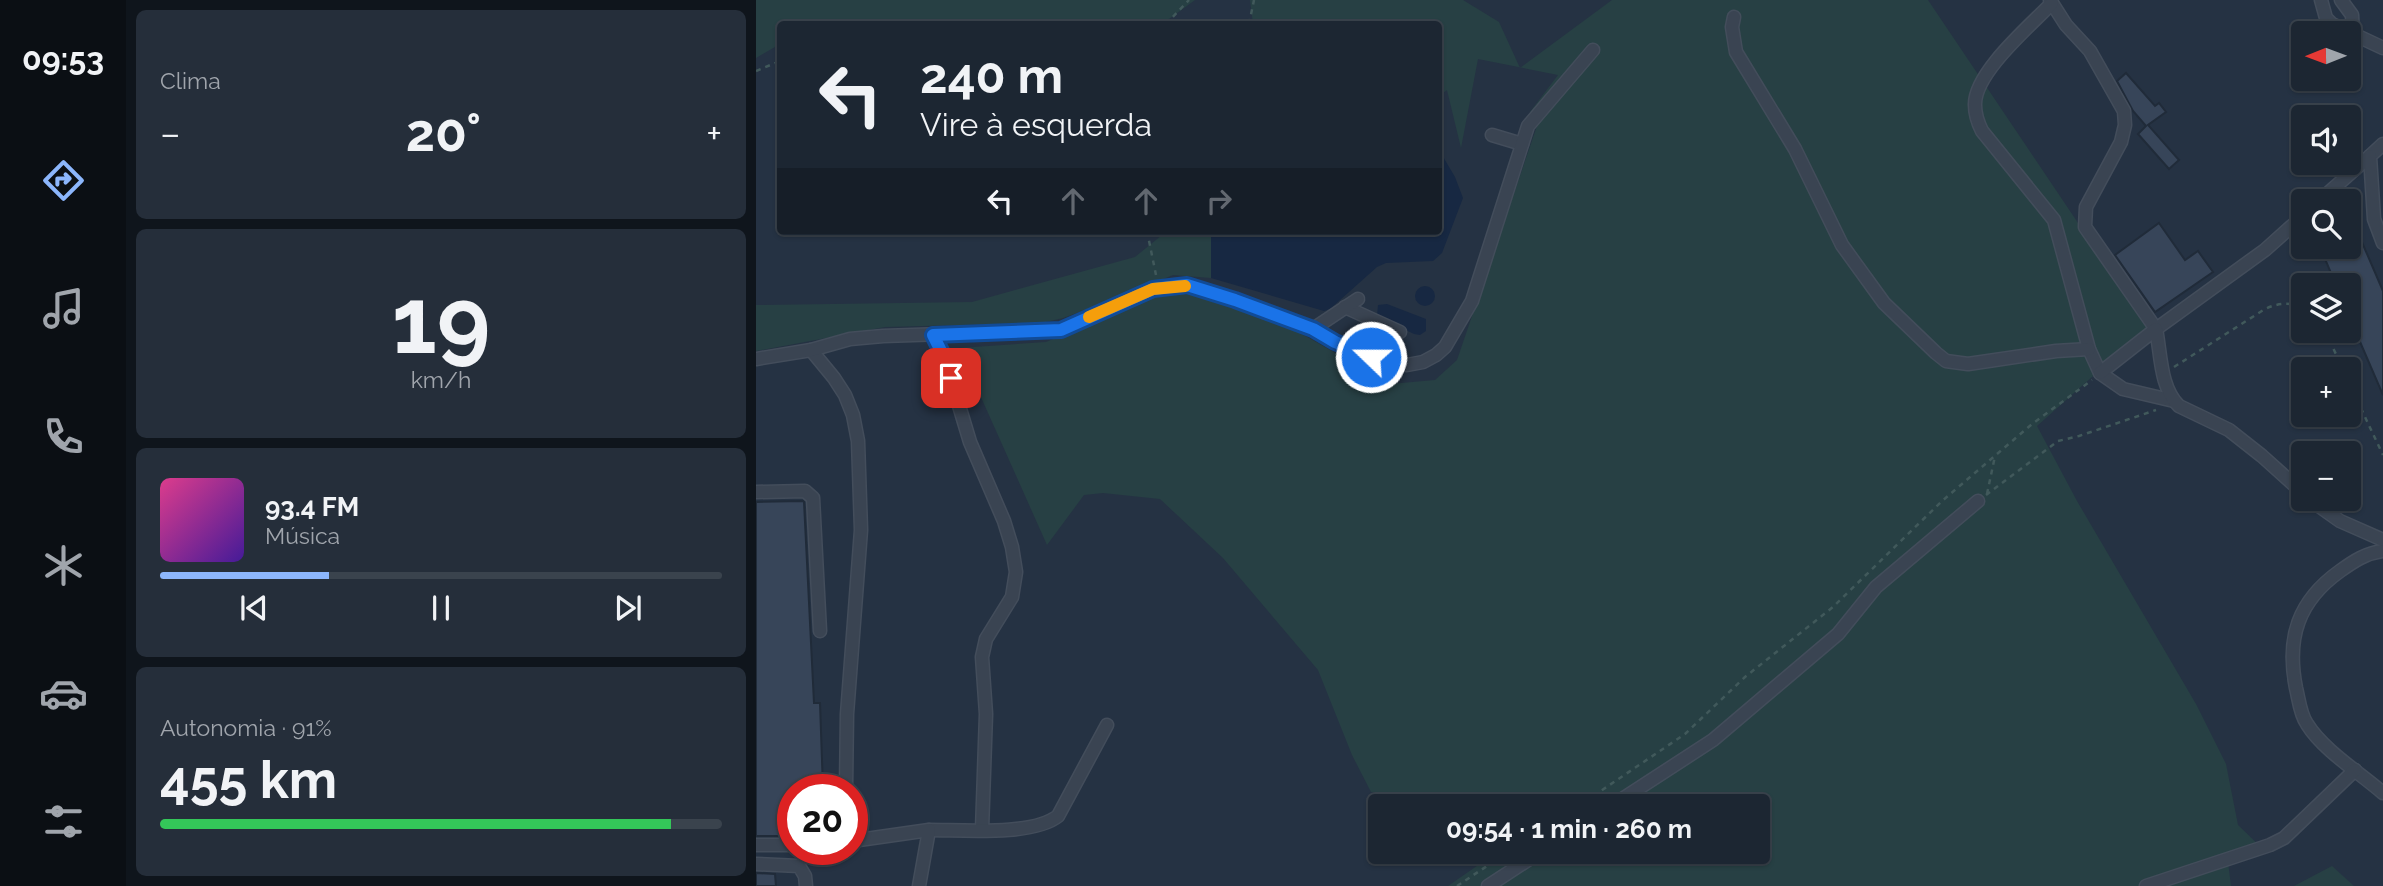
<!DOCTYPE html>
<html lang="pt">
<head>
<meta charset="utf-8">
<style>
	body { margin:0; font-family:Raleway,sans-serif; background:#252e3a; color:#f1f3f6; height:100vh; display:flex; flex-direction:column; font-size:26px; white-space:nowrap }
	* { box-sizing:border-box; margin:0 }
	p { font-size:23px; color:#a0a5ac }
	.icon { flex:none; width:38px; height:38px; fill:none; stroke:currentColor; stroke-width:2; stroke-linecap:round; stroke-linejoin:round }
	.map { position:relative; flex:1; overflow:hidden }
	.side { display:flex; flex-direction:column; gap:10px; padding:10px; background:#0f151c; width:630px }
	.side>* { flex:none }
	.guide { position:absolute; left:21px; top:21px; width:665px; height:214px; border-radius:7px; box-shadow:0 2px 5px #0004,0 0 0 2px #3a434d; background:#1c2632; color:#f1f3f6; overflow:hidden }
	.needle { width:46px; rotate:269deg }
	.buttons { position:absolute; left:1535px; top:21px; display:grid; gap:14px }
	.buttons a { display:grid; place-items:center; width:70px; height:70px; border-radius:7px; background:#1c2632; box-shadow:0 2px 5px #0004,0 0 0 2px #3a434d; font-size:35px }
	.speed { position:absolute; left:21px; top:774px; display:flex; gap:14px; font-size:35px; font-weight:700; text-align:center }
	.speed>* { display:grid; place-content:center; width:91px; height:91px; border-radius:50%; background:#1c2632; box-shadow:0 2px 5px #0004,0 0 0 2px #3a434d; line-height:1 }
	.speed .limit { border:10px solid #d22; background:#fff; color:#111 }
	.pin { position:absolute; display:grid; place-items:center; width:60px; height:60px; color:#fff; margin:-30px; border-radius:14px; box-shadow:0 4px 10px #0006 }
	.me { position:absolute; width:77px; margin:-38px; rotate:292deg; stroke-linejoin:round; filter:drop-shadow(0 0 5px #0008) }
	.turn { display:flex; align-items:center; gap:24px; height:147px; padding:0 28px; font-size:32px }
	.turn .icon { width:91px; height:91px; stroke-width:2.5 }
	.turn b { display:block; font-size:49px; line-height:60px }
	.lanes { display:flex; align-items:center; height:66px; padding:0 28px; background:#0003; justify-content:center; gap:35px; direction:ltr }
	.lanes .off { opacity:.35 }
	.big { font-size:52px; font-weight:700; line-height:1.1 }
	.side .widget { flex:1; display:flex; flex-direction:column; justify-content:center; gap:10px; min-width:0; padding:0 24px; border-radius:10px; background:#252e3a }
	.side .dial { align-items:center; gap:0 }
	.dial b { font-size:91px; line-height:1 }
	.song { display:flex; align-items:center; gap:21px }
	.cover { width:84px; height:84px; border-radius:10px; background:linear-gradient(135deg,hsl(330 70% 55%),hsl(260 70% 35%)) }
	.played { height:7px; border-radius:4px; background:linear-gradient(90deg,#8cb6fc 30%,#3a434d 30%) }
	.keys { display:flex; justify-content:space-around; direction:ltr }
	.heat { display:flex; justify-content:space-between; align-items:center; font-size:38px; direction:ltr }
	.charge { height:10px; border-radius:5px; background:linear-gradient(90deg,#34c759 91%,#3a434d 0) }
	.trip { position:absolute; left:612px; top:794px; width:402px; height:70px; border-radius:7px; background:#1c2632; box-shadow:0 2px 5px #0004,0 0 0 2px #3a434d; font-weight:700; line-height:70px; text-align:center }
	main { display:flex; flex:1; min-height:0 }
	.tabs { display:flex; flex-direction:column; width:126px; justify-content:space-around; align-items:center; background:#0b0f14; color:#a0a5ac }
	.tabs .icon { width:49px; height:49px }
	.tabs .current { color:#8cb6fc }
	.tabs b { font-size:32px; color:#f1f3f6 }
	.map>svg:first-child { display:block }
	.green { fill:#274044 }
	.water { fill:#172842 }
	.building { fill:#374559; stroke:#202b39; stroke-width:2 }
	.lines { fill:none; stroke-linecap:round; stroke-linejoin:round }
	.minor-casing { stroke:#434d5b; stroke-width:15 }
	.path { stroke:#41595b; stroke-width:2.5; stroke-dasharray:5 5; stroke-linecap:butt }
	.minor { stroke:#3a4452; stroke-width:12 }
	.route-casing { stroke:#114b97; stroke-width:18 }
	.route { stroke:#1a73e8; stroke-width:12 }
	.slow { stroke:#f59e0b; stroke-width:12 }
</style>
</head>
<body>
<main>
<nav class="tabs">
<b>09:53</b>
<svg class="icon current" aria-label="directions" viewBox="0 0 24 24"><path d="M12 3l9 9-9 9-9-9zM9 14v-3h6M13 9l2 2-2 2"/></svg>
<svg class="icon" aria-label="music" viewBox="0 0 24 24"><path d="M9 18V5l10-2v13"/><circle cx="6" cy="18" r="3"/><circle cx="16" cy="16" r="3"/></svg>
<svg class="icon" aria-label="phone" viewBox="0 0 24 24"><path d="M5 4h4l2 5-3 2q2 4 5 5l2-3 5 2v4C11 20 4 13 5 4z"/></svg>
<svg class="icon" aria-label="climate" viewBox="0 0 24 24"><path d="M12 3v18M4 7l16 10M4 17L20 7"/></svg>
<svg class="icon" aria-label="car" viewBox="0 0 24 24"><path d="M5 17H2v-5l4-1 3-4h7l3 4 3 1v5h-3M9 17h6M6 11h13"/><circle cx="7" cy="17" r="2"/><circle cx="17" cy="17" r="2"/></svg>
<svg class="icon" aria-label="filters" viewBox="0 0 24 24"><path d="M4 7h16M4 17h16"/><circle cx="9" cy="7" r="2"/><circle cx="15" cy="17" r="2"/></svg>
</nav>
<section class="side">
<div class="widget"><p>Clima</p>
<div class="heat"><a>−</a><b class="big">20°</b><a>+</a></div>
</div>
<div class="widget dial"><b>19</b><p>km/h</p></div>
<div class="widget">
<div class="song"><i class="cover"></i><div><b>93.4 FM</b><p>Música</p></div></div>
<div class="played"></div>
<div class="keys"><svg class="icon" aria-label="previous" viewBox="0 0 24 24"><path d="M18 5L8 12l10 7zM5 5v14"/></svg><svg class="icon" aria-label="pause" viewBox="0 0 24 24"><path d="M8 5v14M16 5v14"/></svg><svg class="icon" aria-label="next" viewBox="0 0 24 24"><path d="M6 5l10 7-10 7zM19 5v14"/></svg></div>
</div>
<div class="widget"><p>Autonomia · 91%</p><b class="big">455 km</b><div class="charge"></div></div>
</section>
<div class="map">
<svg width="1627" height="886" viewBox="0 0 1627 886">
	<rect width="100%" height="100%" fill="#253243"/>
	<g class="green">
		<polygon points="0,0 439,0 406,24 24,24 24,44 0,58"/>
		<polygon points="494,0 707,0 743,22 764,68 856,0 1172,0 1392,327 1281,426 1321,501 1440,704 1470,764 1482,825 1509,851 1472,862 1475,886 692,886 741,852 1003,852 1003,807 703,807 694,797 615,792 596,755 562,670 467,558 404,499 347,493 328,495 291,545 203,348 290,342 404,294 440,291 530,325 634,384 679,380 701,360 781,126 774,112 802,75 722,59 705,148 691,90 683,96 682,24 497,24"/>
		<polygon points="411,231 476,231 455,235 455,278 417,275 354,301 307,318 286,323 129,327 0,351 0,305 216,302 379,257"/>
		<polygon points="1576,866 1598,886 1538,886"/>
	</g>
	<g class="water">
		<polygon points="683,150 699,177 707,198 686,253 677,261 630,263 621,267 574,309 568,311 455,278 455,235 476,231 682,231"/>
		<circle cx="669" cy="296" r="10"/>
		<polygon points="631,304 670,319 670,331 664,335 658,334 621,316 622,305"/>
	</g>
	<g class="building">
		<polygon points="1370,73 1399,106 1403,103 1410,112 1392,125 1423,160 1413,169 1382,134 1390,126 1377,111 1361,81"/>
		<polygon points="1403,223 1429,260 1442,251 1457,272 1399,312 1359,255"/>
		<polygon points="1602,233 1627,291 1627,395 1592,314 1592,285 1580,285 1564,247 1592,247 1592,236"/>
		<polygon points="47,501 48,502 58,703 64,703 67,789 37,789 37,836 0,836 0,502"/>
		<polygon points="0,873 19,874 20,886 0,886"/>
	</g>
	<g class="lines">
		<defs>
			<g id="minor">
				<polyline points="1294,0 1310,25 1334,51 1368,111 1369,125 1365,142 1330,207 1329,227 1400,329 1509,250 1547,216"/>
				<polyline points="1565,0 1570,18 1576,24 1627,48"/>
				<polyline points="1585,0 1596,15 1597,34"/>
				<path d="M1296 3C1274 26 1218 73 1219 105 1219 114 1222 123 1226 131L1298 220 1333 349 1344 373 1367 389 1418 401"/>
				<polyline points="978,17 976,27 980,52 1039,149 1086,245 1128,303 1180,353 1190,361 1212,364 1300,351 1333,349"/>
				<polyline points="736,135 766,144"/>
				<polyline points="1627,144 1614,156 1618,219 1627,243"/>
				<polyline points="1563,201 1614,156"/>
				<polyline points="589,307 644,332"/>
				<polyline points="557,329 602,299"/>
				<polyline points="177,335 189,359 214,442 248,521 256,547 260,572 256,597 230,639 226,657 230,714 226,830"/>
				<polyline points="55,350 78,378 89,395 97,415 102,441 105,530 91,714 90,789"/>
				<polyline points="0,359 55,350 94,339 127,336 305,330 397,289 431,285 479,300 557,329 579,342 633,364 651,365 667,362 680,355 689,347 716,301 772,126 837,50"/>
				<path d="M1344 373 1400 329C1405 354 1404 388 1423 406L1473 430 1506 456 1547 493"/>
				<polyline points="0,492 49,491 57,498 64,631"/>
				<polyline points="1553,499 1584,521 1627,540"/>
				<path d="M1627 551C1610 553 1598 561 1584 571 1542 601 1530 638 1540 688 1543 700 1544 714 1551 724 1567 750 1604 773 1627 793"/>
				<polyline points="854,807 957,740 1082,634 1120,587 1222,501"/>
				<path d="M173 830C207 830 277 836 302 816L351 725"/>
				<polyline points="96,841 173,830 163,886"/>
				<polyline points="0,845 37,845"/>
				<polyline points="0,864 43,866 49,876 50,886"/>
				<polyline points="732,886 784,852"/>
				<polyline points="1390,886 1514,845 1528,838 1599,770"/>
			</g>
		</defs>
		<use href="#minor" class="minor-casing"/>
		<g class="path">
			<polyline points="410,24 433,0"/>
			<polyline points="493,24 498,0"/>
			<polyline points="0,71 24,61"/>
			<polyline points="391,231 400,275"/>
			<polyline points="1569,331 1587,369"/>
			<path d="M1418 367 1509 309C1522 303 1533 302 1547 307"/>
			<polyline points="1592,381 1627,455"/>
			<polyline points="1231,494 1239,456"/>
			<polyline points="1230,495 1302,441 1323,436 1400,410"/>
			<polyline points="821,807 929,734 989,677 1077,607 1186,501 1276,424 1336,380"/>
			<polyline points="701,886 752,852"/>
		</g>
		<use href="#minor" class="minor"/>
	</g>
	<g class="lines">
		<defs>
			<polyline id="route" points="195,378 189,359 177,335 305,330 397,289 431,285 479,300 557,329 579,342 615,357"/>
		</defs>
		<use href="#route" class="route-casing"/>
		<use href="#route" class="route"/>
		<polyline class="slow" points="333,317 397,289 429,286"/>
	</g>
</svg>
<div class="buttons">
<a><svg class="needle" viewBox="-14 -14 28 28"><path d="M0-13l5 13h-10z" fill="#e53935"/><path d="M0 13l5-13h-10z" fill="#a0a5ac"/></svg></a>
<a><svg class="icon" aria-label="sound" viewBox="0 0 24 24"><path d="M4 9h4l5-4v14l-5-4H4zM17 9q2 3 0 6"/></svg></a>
<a><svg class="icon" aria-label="search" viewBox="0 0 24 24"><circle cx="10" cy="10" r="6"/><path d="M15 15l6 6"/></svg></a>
<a><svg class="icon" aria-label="layers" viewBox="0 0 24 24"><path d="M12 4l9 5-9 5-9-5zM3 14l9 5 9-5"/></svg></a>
<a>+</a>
<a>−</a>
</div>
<div class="speed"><div class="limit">20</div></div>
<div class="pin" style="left:195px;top:378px;background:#d93025"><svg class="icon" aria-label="arrive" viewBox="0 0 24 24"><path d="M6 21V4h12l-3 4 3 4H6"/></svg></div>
<svg class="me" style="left:615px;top:357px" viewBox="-20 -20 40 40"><circle r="17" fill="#1a73e8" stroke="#fff" stroke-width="3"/><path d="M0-11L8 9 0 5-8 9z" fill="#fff"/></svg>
<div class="trip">09:54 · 1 min · 260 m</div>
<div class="guide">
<div class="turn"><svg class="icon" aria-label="left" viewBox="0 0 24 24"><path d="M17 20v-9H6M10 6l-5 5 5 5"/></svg><div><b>240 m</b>Vire à esquerda</div></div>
<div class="lanes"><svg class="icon" aria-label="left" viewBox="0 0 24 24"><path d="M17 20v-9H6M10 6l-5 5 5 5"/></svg><svg class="icon off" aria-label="ahead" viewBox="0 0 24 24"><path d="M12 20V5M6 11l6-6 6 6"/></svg><svg class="icon off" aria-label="ahead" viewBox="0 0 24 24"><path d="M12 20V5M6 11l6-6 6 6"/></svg><svg class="icon off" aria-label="right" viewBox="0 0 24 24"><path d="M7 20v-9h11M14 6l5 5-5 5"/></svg></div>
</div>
</div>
</main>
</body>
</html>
